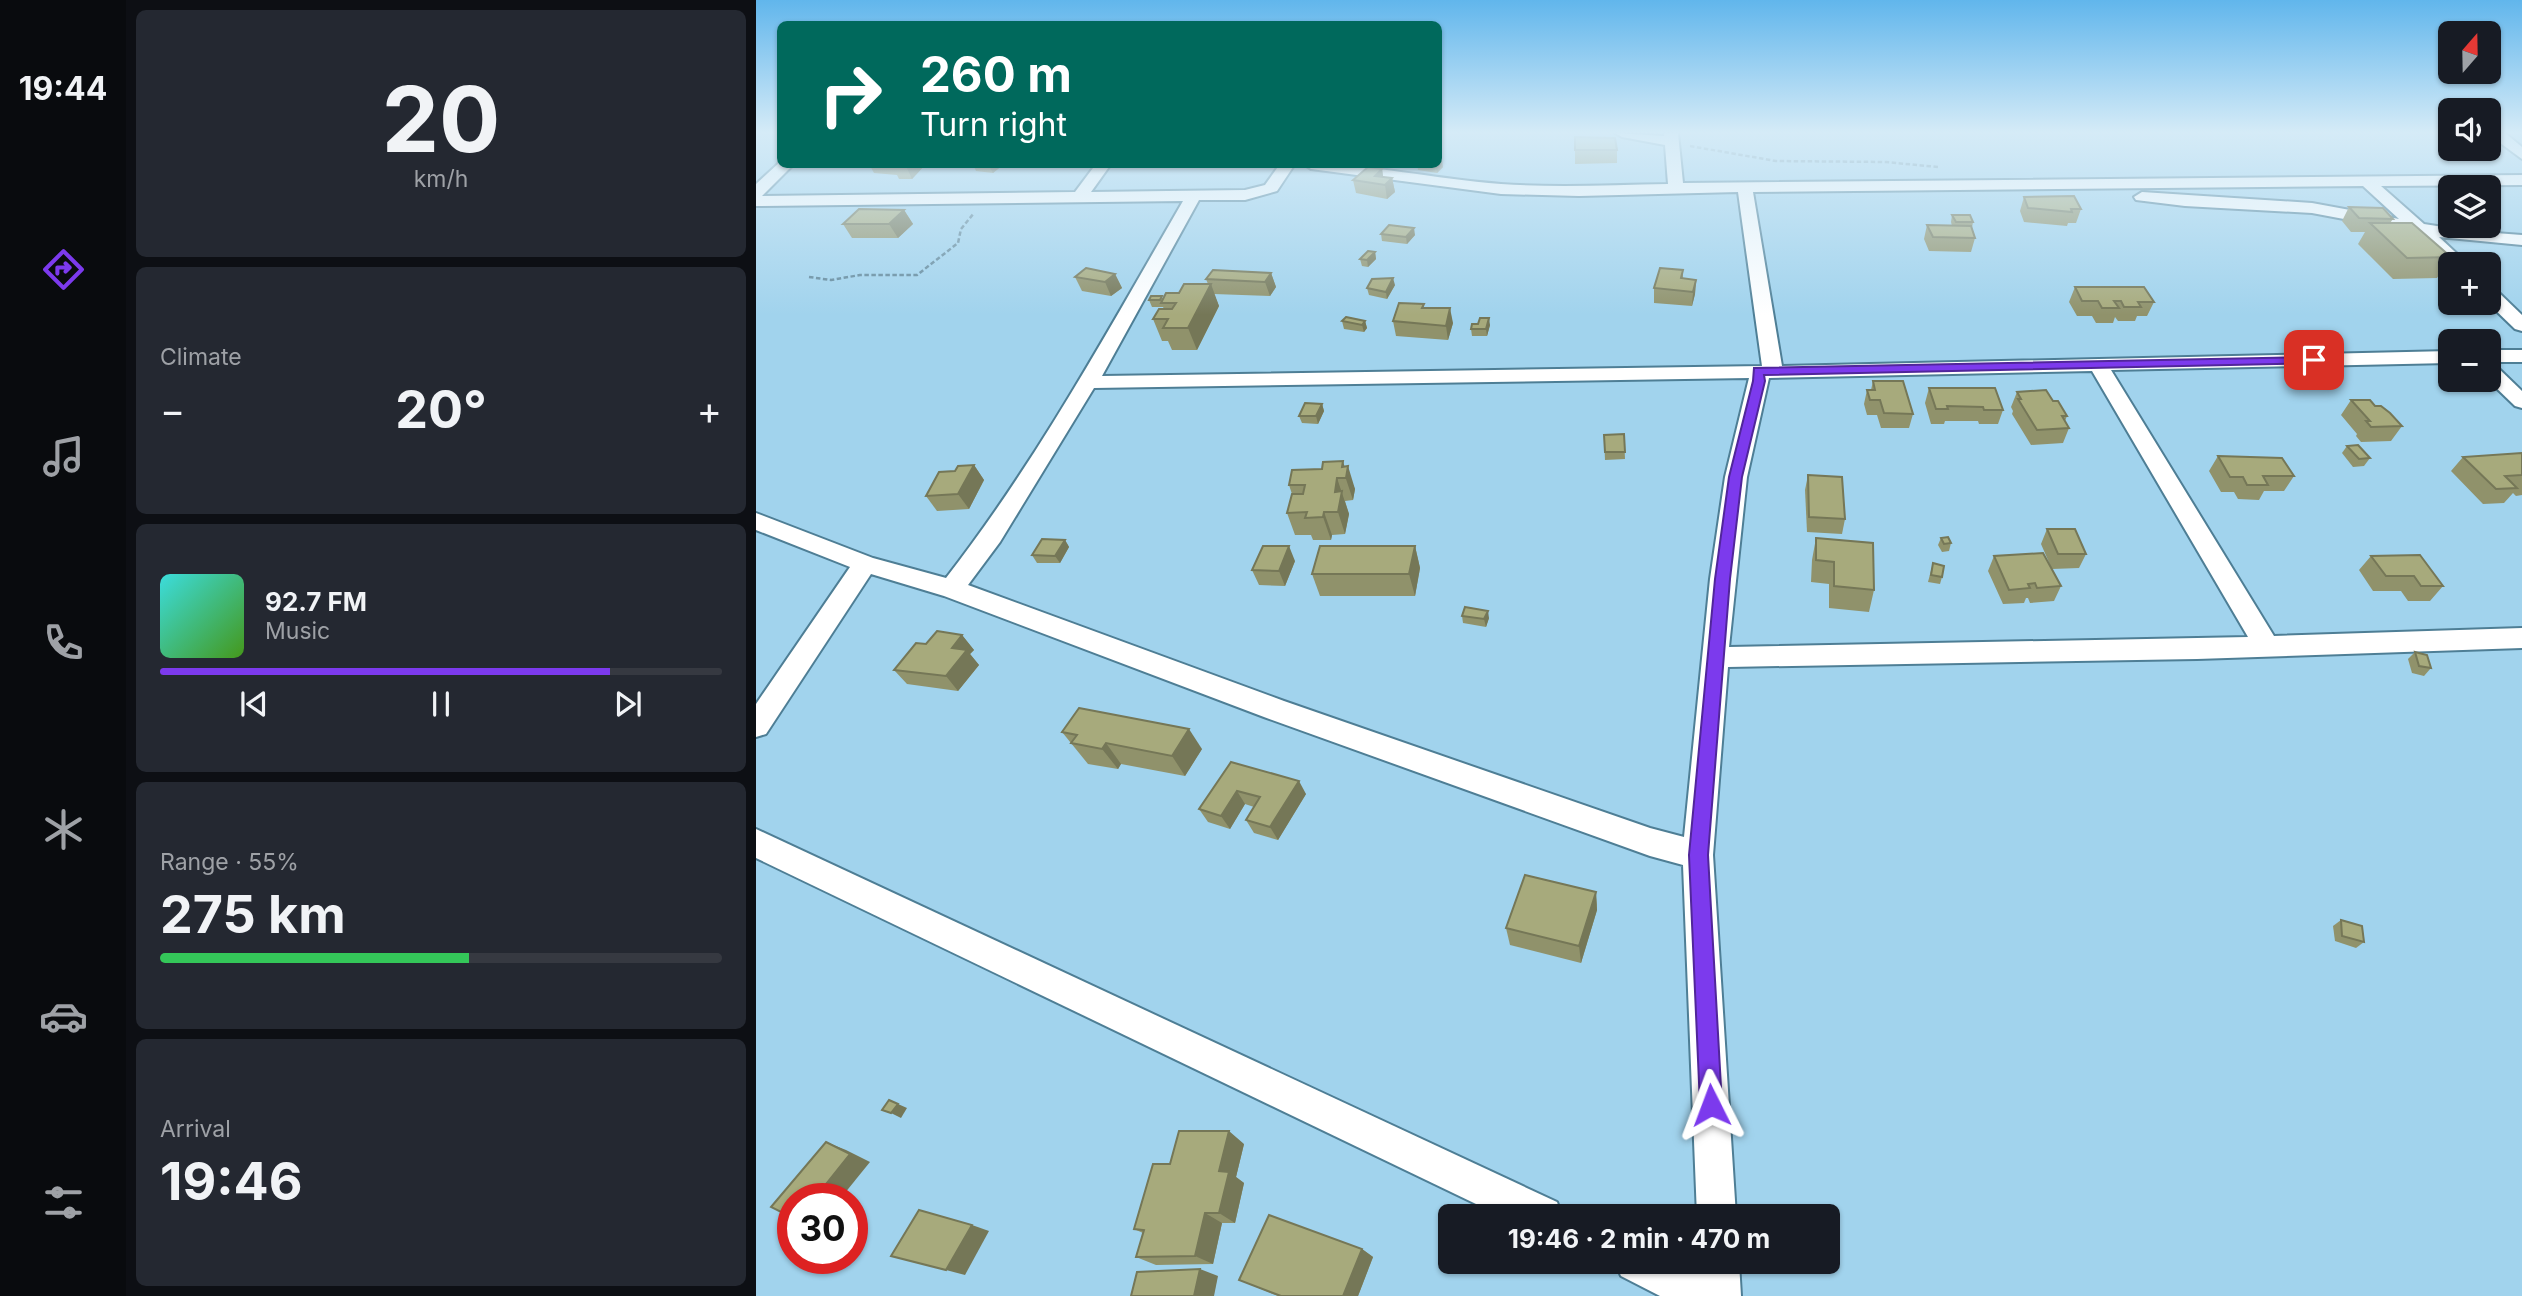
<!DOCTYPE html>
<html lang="en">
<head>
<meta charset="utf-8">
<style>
	body { margin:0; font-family:Inter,sans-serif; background:#242831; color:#f1f3f6; height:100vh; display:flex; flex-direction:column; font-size:26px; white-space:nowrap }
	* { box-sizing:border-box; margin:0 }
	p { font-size:23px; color:#9ea1a6 }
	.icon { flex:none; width:38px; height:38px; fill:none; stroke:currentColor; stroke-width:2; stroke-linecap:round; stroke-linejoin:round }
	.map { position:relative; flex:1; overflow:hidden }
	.drawer { display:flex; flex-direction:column; gap:10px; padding:10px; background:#0d0f14; width:630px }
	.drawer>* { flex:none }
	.guide { position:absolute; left:21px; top:21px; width:665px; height:147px; border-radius:10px; box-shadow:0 2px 5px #0004; background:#00695c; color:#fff; overflow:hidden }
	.needle { width:46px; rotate:20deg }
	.buttons { position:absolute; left:1682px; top:21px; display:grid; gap:14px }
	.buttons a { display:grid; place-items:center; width:63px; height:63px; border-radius:10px; background:#171b24; box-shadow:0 2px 5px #0004; font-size:35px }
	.speed { position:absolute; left:21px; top:1183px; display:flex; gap:14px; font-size:35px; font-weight:700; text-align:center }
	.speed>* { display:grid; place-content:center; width:91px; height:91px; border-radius:50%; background:#171b24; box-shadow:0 2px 5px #0004; line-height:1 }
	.speed .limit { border:10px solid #d22; background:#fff; color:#111 }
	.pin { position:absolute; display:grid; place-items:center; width:60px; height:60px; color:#fff; margin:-30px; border-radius:14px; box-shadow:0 4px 10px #0006 }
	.me { position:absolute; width:77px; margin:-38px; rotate:357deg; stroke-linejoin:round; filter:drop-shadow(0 0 5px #0008) }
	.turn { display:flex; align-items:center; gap:24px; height:147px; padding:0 28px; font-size:32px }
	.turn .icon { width:91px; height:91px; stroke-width:2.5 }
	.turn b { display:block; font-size:49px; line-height:60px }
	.big { font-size:52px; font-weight:700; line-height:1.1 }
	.drawer .tile { flex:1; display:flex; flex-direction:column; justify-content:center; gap:10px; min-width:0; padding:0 24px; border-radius:10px; background:#242831 }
	.drawer .dial { align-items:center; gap:0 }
	.dial b { font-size:91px; line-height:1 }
	.song { display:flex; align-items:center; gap:21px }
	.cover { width:84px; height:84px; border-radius:10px; background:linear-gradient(135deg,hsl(180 70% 55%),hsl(100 70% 35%)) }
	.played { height:7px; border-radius:4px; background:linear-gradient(90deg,#7c3aed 80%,#363941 80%) }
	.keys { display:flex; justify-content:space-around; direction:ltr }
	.heat { display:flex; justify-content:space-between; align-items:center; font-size:38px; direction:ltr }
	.charge { height:10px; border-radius:5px; background:linear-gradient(90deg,#34c759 55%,#363941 0) }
	.trip { position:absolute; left:682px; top:1204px; width:402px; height:70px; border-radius:10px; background:#171b24; box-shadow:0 2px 5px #0004; font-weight:700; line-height:70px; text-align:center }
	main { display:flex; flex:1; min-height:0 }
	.dock { display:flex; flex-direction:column; width:126px; justify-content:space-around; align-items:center; background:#090b0e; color:#9ea1a6 }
	.dock .icon { width:49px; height:49px }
	.dock .active { color:#7c3aed }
	.dock b { font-size:32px; color:#f1f3f6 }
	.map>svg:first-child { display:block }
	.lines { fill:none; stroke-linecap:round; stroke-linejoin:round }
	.minor-casing { stroke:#4e7e95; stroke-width:4 }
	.path { stroke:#61879a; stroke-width:2.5; stroke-dasharray:4.5 2.5; stroke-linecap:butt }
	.minor { fill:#fff; fill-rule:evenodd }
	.wall { fill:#90926b }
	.shaded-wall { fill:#757757 }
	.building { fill:#a7aa7c; stroke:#757757; stroke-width:2 }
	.route { fill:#7c3aed; stroke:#51269a; stroke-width:2 }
</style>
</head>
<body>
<main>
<nav class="dock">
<b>19:44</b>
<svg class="icon active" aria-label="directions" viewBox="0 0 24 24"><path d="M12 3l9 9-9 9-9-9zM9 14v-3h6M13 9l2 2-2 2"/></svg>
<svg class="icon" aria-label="music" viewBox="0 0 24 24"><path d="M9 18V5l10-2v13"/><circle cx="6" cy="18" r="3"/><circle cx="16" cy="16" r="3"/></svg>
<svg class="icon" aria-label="phone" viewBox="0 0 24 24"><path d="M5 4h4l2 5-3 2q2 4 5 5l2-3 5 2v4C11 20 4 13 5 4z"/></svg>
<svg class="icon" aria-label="climate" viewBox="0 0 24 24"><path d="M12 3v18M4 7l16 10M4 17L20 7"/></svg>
<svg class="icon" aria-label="car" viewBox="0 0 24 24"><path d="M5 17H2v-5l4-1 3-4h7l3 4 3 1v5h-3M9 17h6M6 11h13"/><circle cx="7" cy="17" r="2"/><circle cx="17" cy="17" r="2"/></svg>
<svg class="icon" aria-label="filters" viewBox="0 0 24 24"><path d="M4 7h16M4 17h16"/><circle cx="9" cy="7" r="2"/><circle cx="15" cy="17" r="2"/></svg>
</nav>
<section class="drawer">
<div class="tile dial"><b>20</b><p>km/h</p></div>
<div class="tile"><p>Climate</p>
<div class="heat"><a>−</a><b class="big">20°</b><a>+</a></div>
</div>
<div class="tile">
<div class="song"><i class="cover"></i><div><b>92.7 FM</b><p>Music</p></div></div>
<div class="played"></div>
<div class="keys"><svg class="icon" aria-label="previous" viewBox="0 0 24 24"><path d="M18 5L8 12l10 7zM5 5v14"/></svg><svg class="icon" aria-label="pause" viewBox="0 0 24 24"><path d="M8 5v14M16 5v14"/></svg><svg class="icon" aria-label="next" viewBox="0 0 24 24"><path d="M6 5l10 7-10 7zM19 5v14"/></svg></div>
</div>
<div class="tile"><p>Range · 55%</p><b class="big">275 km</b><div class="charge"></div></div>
<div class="tile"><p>Arrival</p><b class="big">19:46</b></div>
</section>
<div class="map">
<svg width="1766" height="1296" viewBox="0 0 1766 1296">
	<rect width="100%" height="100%" fill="#a1d3ed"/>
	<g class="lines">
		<defs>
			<g id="minor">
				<path d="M859 133 908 136V133H922L927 183 1766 175V185L1625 186 1668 224 1713 231 1766 235V245L1683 237 1712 264 1694 265 1657 232 1556 213 1429 206 1380 200 1378 197 1386 192 1556 203 1643 219 1607 186 997 192 1026 366 1694 351V363L1355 370 1518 636 1766 628V648L1441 659 972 667 957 855 980 1216H941L927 865 894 856 508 717 188 596 115 574 10 734 0 737V704L94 567 0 530V513L117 558 190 578C281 461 353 329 427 201L0 206V184L24 162V164H38L6 196 319 192 340 164H355L335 192 489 190 509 185 524 164H539L521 191 489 200H443L346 376 1006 366 982 192 823 196 745 194 555 169 548 164C615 164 679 179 745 184 801 188 856 185 912 184L909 145 866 137ZM1336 371 1492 637 973 647 991 477 1013 378ZM993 378 969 477 954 579 928 837 894 828 528 701 212 585 244 542 338 388Z"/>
				<polygon points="1749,133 1766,147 1766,159 1732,134"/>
				<polygon points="1732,287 1738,288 1766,315 1766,331 1759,329 1732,303"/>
				<rect x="1732" y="350" width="34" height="12"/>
				<polygon points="1732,363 1739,365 1766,391 1766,408 1759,406 1732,380"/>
				<polygon points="0,829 801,1202 806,1216 745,1216 0,858"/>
				<polygon points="859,1262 921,1262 943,1273 943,1262 983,1262 985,1296 904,1296 865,1276"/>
			</g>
		</defs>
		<use href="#minor" class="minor-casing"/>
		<g class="path">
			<polyline points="934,146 1020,161 1130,162 1182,167"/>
			<polyline points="53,277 75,280 104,275 161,275 202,243 205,229 218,213"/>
		</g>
		<use href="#minor" class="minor"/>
	</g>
	<g class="wall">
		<polygon points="819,150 861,150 861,163 819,164"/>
		<polygon points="113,164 170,164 156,179 143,179 141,175 118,173"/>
		<polygon points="217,164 248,164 237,173 220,171"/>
		<polygon points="661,164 682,164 687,167 681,173 662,170"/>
		<polygon points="626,169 627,177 636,178 639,192 631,199 600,193 597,180"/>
		<polygon points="1268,197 1325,209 1320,223 1312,223 1311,226 1268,222 1264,211"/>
		<polygon points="1593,207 1637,219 1634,223 1695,257 1681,278 1637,279 1602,244 1609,232 1595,232 1586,221"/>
		<polygon points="148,210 157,224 142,238 96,238 87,224"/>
		<polygon points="1196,215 1217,222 1216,228 1219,238 1215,252 1173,251 1168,239 1171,225 1196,226 1195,222"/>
		<polygon points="625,234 659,235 651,244 626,241"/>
		<polygon points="619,252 620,259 612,267 606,266 604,259"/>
		<polygon points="927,270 927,279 940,280 939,294 936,306 898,303 898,288"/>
		<polygon points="515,273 520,287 514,296 458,294 463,306 441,350 416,350 412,341 406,341 397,319 408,309 407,307 396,307 393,300 407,298 452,284 450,279"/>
		<polygon points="359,274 366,288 355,296 326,291 319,277"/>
		<polygon points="639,285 631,299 613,295 611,288"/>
		<polygon points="1319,287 1398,302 1391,316 1381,316 1379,321 1362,321 1359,317 1357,323 1340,323 1336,316 1321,316 1313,302"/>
		<polygon points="668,304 668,308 697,323 692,340 640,336 637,321"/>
		<polygon points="586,321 609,321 611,328 608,332 588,329"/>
		<polygon points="734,325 731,336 716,336 715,329"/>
		<polygon points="1117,381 1157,414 1153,428 1125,428 1121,415 1111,415 1108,404 1111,390 1115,390"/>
		<polygon points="1173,388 1247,410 1242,424 1223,424 1222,421 1189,421 1188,424 1175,424 1169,403"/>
		<polygon points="1261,392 1297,401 1311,416 1309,421 1313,428 1307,443 1275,445 1256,414 1257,411 1255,407"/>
		<polygon points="1595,400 1619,406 1646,426 1635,441 1605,442 1600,436 1601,434 1585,415"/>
		<polygon points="566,404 568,411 562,424 546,423 543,416"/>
		<polygon points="868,434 869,459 849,460 848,435"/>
		<polygon points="1591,446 1614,458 1608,466 1597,467 1586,453"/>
		<polygon points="1766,453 1766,495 1760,496 1757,493 1748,503 1727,504 1695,471 1707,457"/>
		<polygon points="1462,456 1538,476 1528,491 1508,491 1503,500 1482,499 1478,492 1465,492 1453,471"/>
		<polygon points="218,465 228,480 213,509 181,511 170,496 199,471"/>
		<polygon points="588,467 599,489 597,500 589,501 593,514 589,534 576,535 575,540 557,540 555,535 539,535 531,513 536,494 533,485 566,469"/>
		<polygon points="1052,475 1089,519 1086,534 1051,532 1049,490"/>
		<polygon points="1291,529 1330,554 1323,568 1296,569 1305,586 1298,601 1274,603 1272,598 1270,598 1268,603 1247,604 1232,571 1238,556 1295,567 1285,544"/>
		<polygon points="1060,538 1118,590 1113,612 1073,608 1073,584 1055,582 1056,560"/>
		<polygon points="1185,538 1195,543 1193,551 1186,552 1182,545"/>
		<polygon points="309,540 313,547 304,563 281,563 276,555"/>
		<polygon points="659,546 664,568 659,596 564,596 556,574"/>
		<polygon points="1615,556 1687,586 1674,601 1652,601 1645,591 1617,591 1603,570"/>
		<polygon points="539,561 529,586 503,585 496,570"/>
		<polygon points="1177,563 1186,577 1184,584 1172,582"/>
		<polygon points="706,616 733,618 730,627 707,623"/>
		<polygon points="206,635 218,650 214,654 223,665 202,691 151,684 138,670 170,644"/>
		<polygon points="1659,652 1675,668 1668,676 1656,673 1652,659"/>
		<polygon points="306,732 446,749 429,776 365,764 362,769 332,764"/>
		<polygon points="475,762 550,794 522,840 498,833 490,820 498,807 489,804 474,829 452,822 443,809"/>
		<polygon points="840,892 841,910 825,963 754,945 750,928"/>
		<polygon points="1585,920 1608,942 1600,948 1579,941 1577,926"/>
		<polygon points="488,1144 480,1177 488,1183 479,1223 466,1223 457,1264 400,1265 380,1257 387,1233 378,1229 414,1164"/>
		<polygon points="606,1249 617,1257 602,1296 522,1296 483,1280"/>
	</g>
	<g class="shaded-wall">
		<polygon points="686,160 687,167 681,173 680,166"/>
		<polygon points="149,164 170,164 156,179"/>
		<polygon points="236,164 248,164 237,173 233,166"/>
		<polygon points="626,169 628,183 619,176"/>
		<polygon points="636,178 639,192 631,199 629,185"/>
		<polygon points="148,210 157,224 142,238 133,224"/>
		<polygon points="658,228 659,235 651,244 650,237"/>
		<polygon points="619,252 620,259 612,267 611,260"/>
		<polygon points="515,273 520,287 514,296 509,282"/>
		<polygon points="359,274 366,288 355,296 349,282"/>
		<polygon points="637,278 639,285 631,299 630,292"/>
		<polygon points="940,280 939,294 936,306 937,292"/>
		<polygon points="455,284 463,306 441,350 432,328"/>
		<polygon points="694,308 697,323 692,340 690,326"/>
		<polygon points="733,318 734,325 731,336 730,329"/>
		<polygon points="609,321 611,328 608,332 606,325"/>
		<polygon points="566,404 568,411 562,424 560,416"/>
		<polygon points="587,461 591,475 592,466 599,489 597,500 586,467"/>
		<polygon points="218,465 228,480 213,509 202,494"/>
		<polygon points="581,478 593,514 589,534 582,512 579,492"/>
		<polygon points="568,512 576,535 575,540 567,517"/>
		<polygon points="309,540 313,547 304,563 299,556"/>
		<polygon points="533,546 539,561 529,586 523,571"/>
		<polygon points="659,546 664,568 659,596 653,574"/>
		<polygon points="732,611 733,618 730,627 728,619"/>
		<polygon points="206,635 218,650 214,654 223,665 202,691 190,676 196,648"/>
		<polygon points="433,729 446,749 429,776 416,756"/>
		<polygon points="350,743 365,764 362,769 346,749"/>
		<polygon points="543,781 550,794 522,840 514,827"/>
		<polygon points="481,791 489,804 474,829 465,816"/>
		<polygon points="840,892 841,910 825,963 823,946"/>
		<polygon points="142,1104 151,1108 145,1118 135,1113"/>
		<polygon points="473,1131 488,1144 480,1177 488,1183 479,1223 463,1213 463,1171"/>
		<polygon points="70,1142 90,1150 114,1162 84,1199 58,1199"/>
		<polygon points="449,1213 466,1223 457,1264 439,1256"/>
		<polygon points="216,1225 233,1231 209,1275 190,1270"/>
		<polygon points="606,1249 617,1257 602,1296 587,1296"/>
		<polygon points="444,1269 462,1276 458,1296 438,1296"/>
	</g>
	<g class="building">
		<polygon points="819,137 859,138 861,150 819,150"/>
		<polygon points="217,164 236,164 233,166"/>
		<polygon points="612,167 626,169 619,176 636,178 629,185 597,180"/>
		<polygon points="1318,196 1325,209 1315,209 1316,212 1272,208 1268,197"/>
		<polygon points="1593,207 1627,208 1637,219 1603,218"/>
		<polygon points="103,209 148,210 133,224 87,224"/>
		<polygon points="1196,215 1214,215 1217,222 1200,222"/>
		<polygon points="1614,223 1656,223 1695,257 1651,258"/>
		<polygon points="633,225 658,228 650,237 625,234"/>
		<polygon points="1171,225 1215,226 1219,238 1177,237"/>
		<polygon points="612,251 619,252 611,260 604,259"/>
		<polygon points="330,268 359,274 349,282 319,277"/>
		<polygon points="904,268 927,270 925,278 940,280 937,292 898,288"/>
		<polygon points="457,270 515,273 509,282 450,279"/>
		<polygon points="637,278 630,292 611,288 616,279"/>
		<polygon points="428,284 455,284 432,328 407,328 412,319 397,319 403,309 416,309 420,303 405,303 410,293 423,293"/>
		<polygon points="1319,287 1388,287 1398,302 1382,302 1385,307 1368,307 1365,301 1358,301 1363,308 1346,308 1342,301 1326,301"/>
		<polygon points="395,296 406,296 404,300 393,300"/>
		<polygon points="643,303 668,304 666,308 694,308 690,326 637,321"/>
		<polygon points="590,317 609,321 606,325 586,321"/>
		<polygon points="724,318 733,318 730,329 715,329 716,324 722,324"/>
		<polygon points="1117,381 1147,381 1157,414 1128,413 1124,400 1114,400 1111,390 1119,390"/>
		<polygon points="1173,388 1239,388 1247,410 1228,410 1227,407 1191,406 1192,409 1180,409"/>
		<polygon points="1290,390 1297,401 1302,401 1311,416 1306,416 1313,428 1281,430 1262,399 1265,399 1261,392"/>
		<polygon points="1595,400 1614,400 1619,406 1625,406 1634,413 1646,426 1615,427 1610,421 1614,421"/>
		<polygon points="549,403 566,404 560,416 543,416"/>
		<polygon points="868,434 869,452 849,452 848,435"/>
		<polygon points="1602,445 1614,458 1603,459 1591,446"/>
		<polygon points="1766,453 1766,475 1749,476 1761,488 1740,489 1707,457"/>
		<polygon points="1462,456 1526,458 1538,476 1507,476 1512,485 1491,485 1487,477 1474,477"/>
		<polygon points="587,461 586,467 592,466 590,478 581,478 579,492 586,491 582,512 568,512 567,517 549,518 551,512 531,513 536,494 547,494 549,485 533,485 536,470 566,469 567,462"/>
		<polygon points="218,465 202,494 170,496 183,472 199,471 202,466"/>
		<polygon points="1052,475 1086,477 1089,519 1053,517"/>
		<polygon points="1291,529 1319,529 1330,554 1302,554"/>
		<polygon points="1192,537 1195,543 1188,544 1185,538"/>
		<polygon points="1060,538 1117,543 1118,590 1078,586 1078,562 1060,560"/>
		<polygon points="286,539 309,540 299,556 276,555"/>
		<polygon points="507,546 533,546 523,571 496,570"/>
		<polygon points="564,546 659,546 653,574 556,574"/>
		<polygon points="1287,553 1305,586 1281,588 1279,583 1272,584 1274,588 1253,590 1238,556"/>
		<polygon points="1664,555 1687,586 1665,586 1658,576 1630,576 1615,556"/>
		<polygon points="1177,563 1188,566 1186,577 1175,575"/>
		<polygon points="709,607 732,611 728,619 706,616"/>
		<polygon points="181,631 206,635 196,648 211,650 190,676 138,670 160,643 170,644"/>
		<polygon points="1659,652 1671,655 1675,668 1663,666"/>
		<polygon points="323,708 433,729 416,756 350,743 346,749 315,743 321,735 306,732"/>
		<polygon points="475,762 543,781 514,827 490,820 504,797 481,791 465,816 443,809"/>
		<polygon points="769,875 840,892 823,946 750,928"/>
		<polygon points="1585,920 1606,926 1608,942 1586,936"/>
		<polygon points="133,1100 142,1104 135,1113 126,1110"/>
		<polygon points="423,1131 473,1131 463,1171 473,1172 463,1213 449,1213 439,1256 380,1257 388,1230 378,1229 397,1164 414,1164"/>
		<polygon points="70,1142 94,1154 58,1199 37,1199 37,1218 15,1207"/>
		<polygon points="163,1210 216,1225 190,1270 135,1256"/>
		<polygon points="513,1215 606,1249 587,1296 525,1296 483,1280"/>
		<polygon points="444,1269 438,1296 375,1296 381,1272"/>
	</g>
	<linearGradient id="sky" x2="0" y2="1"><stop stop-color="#61b6ec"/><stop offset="0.42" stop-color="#d5ebf7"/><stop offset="1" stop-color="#d5ebf7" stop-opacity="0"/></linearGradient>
	<rect width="1766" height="315" fill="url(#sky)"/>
	<polygon class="route" points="1558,357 1563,358 1563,363 1008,375 1009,381 986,477 974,579 952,855 966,1105 963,1113 955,1116 947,1113 944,1105 933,855 959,579 973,477 997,381 998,368"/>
</svg>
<div class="buttons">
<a><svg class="needle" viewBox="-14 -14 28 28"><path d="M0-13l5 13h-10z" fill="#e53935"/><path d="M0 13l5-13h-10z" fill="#9ea1a6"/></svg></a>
<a><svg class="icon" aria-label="sound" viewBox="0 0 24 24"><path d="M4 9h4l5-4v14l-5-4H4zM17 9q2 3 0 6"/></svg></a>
<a><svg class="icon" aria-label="layers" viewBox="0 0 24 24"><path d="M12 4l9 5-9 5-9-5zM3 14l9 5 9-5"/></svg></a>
<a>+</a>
<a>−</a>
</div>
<div class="speed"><div class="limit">30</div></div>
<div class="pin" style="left:1558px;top:360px;background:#d93025"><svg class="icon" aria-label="arrive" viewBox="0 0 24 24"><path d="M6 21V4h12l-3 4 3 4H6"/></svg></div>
<svg class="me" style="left:955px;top:1105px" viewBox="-20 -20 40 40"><path d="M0-17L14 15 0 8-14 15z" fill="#7c3aed" stroke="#fff" stroke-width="4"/></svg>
<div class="trip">19:46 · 2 min · 470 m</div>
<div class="guide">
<div class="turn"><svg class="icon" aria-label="right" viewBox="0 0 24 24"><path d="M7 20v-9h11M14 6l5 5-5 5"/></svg><div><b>260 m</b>Turn right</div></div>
</div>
</div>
</main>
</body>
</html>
